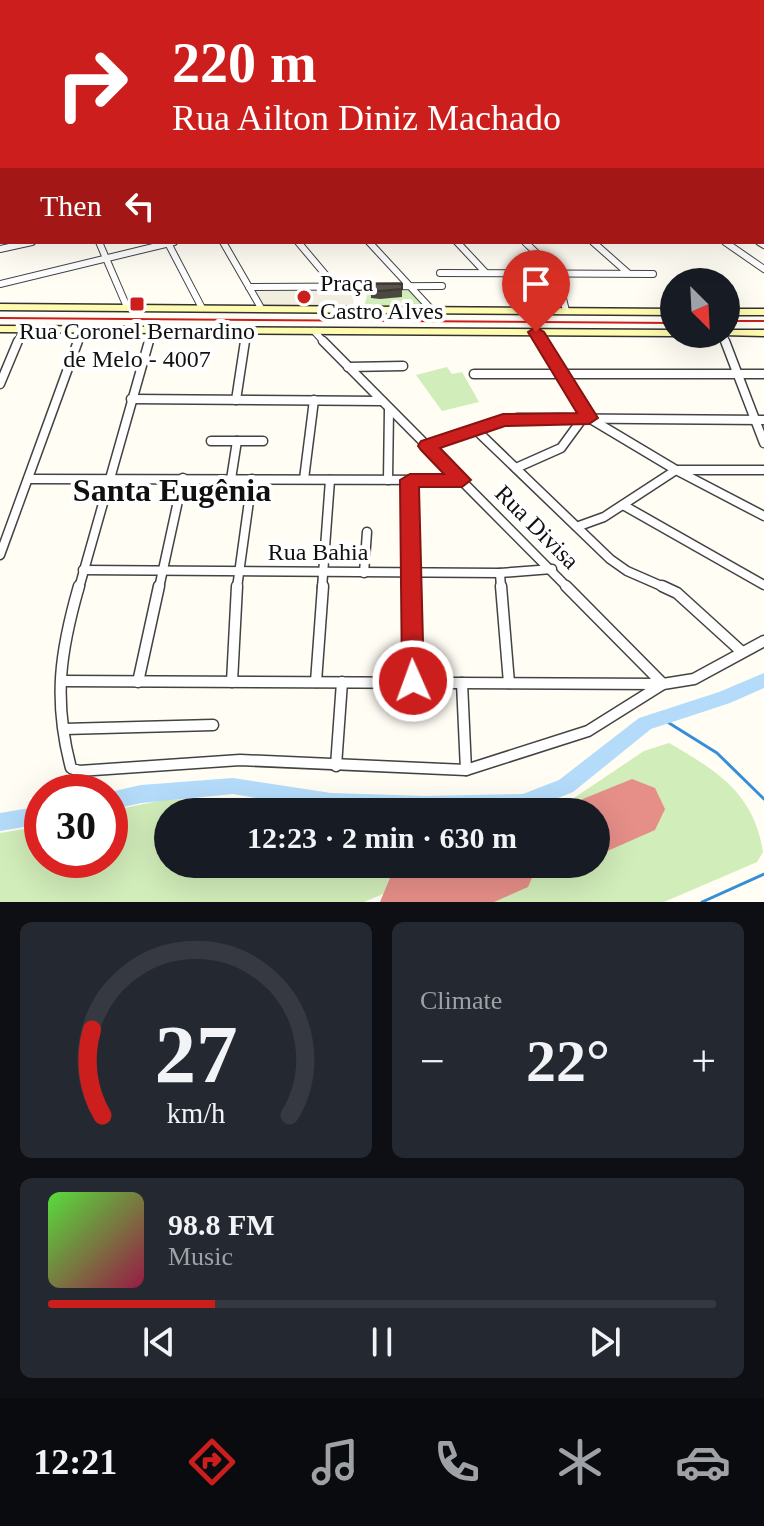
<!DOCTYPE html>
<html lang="en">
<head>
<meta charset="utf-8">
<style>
	body { margin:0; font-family:"Times New Roman",serif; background:#242831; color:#f1f3f6; height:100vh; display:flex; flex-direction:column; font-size:30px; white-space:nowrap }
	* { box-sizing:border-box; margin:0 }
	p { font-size:26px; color:#9ea1a6 }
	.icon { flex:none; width:44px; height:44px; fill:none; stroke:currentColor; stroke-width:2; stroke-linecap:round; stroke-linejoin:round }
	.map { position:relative; height:902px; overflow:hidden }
	.details { display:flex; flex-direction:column; gap:20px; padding:20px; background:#0d0f14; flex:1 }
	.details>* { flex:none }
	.hud { position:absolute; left:0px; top:0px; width:764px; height:244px; box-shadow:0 8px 32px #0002; background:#cc1f1d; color:#fff; overflow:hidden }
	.needle { width:52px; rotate:156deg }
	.tools { position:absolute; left:660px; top:268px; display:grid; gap:16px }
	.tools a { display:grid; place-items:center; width:80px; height:80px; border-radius:50%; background:#171b24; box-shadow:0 8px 32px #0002; font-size:40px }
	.speed { position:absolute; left:24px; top:774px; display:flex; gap:16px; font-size:40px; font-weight:700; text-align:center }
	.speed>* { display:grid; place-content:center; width:104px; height:104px; border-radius:50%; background:#171b24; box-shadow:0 8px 32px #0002; line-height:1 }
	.speed .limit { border:12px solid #d22; background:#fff; color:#111 }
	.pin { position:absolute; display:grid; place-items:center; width:68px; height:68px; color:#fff; margin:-82px -34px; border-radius:50% 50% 50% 0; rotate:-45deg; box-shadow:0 0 8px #0007 }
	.pin .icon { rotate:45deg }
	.me { position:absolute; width:88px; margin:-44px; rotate:358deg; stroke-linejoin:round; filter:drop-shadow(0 0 6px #0008) }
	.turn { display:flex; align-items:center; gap:28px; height:168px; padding:0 40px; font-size:36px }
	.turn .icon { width:104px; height:104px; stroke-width:2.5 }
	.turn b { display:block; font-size:56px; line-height:68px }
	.then { display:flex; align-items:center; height:76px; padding:0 40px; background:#0003; gap:16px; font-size:30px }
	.big { font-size:60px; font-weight:600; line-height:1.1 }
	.details .tile { flex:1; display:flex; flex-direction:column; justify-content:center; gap:12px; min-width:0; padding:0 28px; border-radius:12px; background:#242831 }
	.details .dial { align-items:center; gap:0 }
	.dial svg { height:208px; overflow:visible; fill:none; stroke:#363941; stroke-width:7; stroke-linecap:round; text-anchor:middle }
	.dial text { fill:#f1f3f6; stroke:none }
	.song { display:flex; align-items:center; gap:24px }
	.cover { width:96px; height:96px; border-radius:12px; background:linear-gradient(135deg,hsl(110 70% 55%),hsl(340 70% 35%)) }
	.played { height:8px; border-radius:4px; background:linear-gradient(90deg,#cc1f1d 25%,#363941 25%) }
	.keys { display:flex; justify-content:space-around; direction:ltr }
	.heat { display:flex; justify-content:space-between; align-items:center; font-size:44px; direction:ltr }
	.details .tiles { flex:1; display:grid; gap:20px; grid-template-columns:1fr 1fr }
	.tile:last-child { grid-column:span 2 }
	.trip { position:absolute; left:154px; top:798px; width:456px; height:80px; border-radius:40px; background:#171b24; box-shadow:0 8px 32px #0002; font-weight:600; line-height:80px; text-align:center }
	.tab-bar { display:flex; height:128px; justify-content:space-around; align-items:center; background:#090b0e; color:#9ea1a6 }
	.tab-bar .icon { width:56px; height:56px }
	.tab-bar .selected { color:#cc1f1d }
	.tab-bar b { font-size:36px; color:#f1f3f6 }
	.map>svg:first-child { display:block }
	.green { fill:#d1edb9 }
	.plaza { fill:#f1eee0 }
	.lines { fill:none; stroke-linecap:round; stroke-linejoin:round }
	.stream { stroke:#368ed7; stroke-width:3 }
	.river { fill:#b4dcfa; fill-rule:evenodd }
	.runway { fill:#e68e88; fill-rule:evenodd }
	.minor-far3-casing { stroke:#434343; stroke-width:7 }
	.minor-far2-casing { stroke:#434343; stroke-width:8 }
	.minor-far1-casing { stroke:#434343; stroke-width:11 }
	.minor-casing { stroke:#434343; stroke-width:13 }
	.tertiary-casing { stroke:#434343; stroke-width:3 }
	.secondary-casing { stroke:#323232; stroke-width:3 }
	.primary-casing { stroke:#212121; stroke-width:3 }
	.minor-far3 { stroke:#fff; stroke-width:5 }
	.minor-far2 { stroke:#fff; stroke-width:6 }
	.minor-far1 { stroke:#fff; stroke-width:8 }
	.minor { stroke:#fff; stroke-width:10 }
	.tertiary { fill:#fff; fill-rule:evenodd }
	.secondary { fill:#fffbaf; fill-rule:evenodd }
	.primary { fill:#ffe264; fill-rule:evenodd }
	.rail { stroke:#cc1f1d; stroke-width:2 }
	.wall { fill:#4d4741 }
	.shaded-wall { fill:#3f3935 }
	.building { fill:#5a524c; stroke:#3f3935; stroke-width:2 }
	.route { fill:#cc1f1d; stroke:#851413; stroke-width:2 }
	.poi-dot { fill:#cc1f1d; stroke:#fff; stroke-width:3 }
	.labels { text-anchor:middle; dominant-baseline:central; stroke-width:8; stroke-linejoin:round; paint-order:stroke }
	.poi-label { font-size:24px; fill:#101010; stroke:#fff; text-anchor:start }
	.street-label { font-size:24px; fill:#101010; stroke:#fff }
	.district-label { font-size:32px; font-weight:bold; fill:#101010; stroke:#fff }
</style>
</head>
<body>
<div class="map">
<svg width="764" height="902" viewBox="0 0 764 902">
	<rect width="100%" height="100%" fill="#fffdf4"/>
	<g class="green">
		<polygon points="407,286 424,307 364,307 368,292 365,287"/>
		<polygon points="447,367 452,374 462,372 479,402 442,411 416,375"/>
		<path d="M669 743C717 771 754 793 763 852L757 862 664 902H474L562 864H596V849L650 826 627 791 578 812H553L644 751Z"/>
		<polygon points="208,799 318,812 168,812 168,864 454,864 364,902 0,902 0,833 42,826 42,860 110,860 110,811 163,800"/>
	</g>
	<polygon class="plaza" points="354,286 353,307 261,307 250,287"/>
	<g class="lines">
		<g class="stream">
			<polyline points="661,718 717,753 764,799"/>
			<polyline points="702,902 764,874"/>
		</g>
		<g class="river">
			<polygon points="764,673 764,688 730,703 651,729 573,792 523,812 331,811 233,794 141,803 110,810 110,792 141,785 233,778 331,793 425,796 523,794 559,780 639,718 719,692"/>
			<polygon points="42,806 42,824 0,831 0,813"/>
		</g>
		<g class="runway">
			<polygon points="632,779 655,788 665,809 655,830 596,856 596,812 569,812 573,803"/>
			<polygon points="424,864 538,864 528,887 494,902 380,902 390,878"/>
		</g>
		<defs>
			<g id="minor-far3">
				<polyline points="262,0 265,2"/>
				<polyline points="541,0 544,2"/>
				<polyline points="574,0 577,2"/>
				<polyline points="604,0 607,2"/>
				<polyline points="633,0 636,2"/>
				<polyline points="662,0 666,2"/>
				<polyline points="699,0 703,2"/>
				<polyline points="194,1 198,0"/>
				<polyline points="459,2 470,0"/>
				<polyline points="672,2 683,0"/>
				<polyline points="723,2 732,0"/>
			</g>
			<g id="minor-far2">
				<polyline points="99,242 127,307"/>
				<polyline points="223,242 261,308"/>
				<polyline points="298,242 335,286"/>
				<polyline points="369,242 431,309"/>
				<polyline points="457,242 485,272"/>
				<polyline points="525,242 557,273 566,311"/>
				<polyline points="593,242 628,273"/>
				<polyline points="725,242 764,269"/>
				<polyline points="759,242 764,245"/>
				<polyline points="168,243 202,308"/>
				<polyline points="0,249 32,242"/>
				<polyline points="440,273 653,274"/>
				<polyline points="0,284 174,242"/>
				<polyline points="249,287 442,286"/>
				<polyline points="314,331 325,343"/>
				<polyline points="536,332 543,343"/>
				<polyline points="723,334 726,343"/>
				<polyline points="17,343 23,329"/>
				<polyline points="77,343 82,330"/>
				<polyline points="148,343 152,330"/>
				<polyline points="245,343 247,331"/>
			</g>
			<g id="minor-far1">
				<polyline points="323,341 568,588"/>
				<polyline points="541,341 589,418 676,470 764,516"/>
				<polyline points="725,341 764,443"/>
				<polyline points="348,367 403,366"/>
				<polyline points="474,374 764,374"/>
				<polyline points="0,384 18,341"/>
				<polyline points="131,399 382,401"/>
				<polyline points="236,400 245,341"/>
				<polyline points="475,429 610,559 627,571 666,588"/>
				<polyline points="211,441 263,441"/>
				<polyline points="427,446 493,423 518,418 764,420"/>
				<polyline points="516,468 561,448 583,418"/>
				<polyline points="28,479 462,480"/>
				<polyline points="231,479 237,441"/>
				<polyline points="304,479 314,400"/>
				<polyline points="388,480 389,409"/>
				<polyline points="410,480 412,588"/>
				<polyline points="623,505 764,585"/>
				<polyline points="579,526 604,517 676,470 764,470"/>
				<polyline points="0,555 78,341"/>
				<polyline points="83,570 500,573 552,569"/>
				<polyline points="364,573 367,532"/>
				<polyline points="500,573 501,588"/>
				<polyline points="79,588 149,341"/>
				<polyline points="159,588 183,478"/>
				<polyline points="237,588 252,479"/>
				<polyline points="322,588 330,480"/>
			</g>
			<g id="minor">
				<path d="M79 586C60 652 53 700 71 768L79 771 240 760 466 770 588 731 663 684 694 679 764 641"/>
				<polyline points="412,586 413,681"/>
				<polyline points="501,586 509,683"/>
				<polyline points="566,586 663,684"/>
				<polyline points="662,586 677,593 742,652"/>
				<polyline points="62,681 663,684"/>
				<polyline points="138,682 159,586"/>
				<polyline points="232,682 237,586"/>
				<polyline points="316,682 323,586"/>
				<polyline points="462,683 466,770"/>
				<polyline points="64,729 213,725"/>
				<polyline points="336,766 342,682"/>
			</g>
			<g id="tertiary">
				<rect x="762" y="40" width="2" height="4"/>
				<rect x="0" y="168" width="2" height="4"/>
				<rect x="0" y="207" width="2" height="5"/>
			</g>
			<g id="secondary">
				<polygon points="0,304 674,309 674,315 0,310"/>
				<rect x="726" y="309" width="38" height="6"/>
				<polygon points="0,326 674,330 674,334 679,334 674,336 0,332"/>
				<polygon points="726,330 764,330 764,336 722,335 721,334 726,334"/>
			</g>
			<g id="primary">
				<polygon points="0,0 17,0 0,4"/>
				<polygon points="86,0 97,0 99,2 88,2"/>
			</g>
		</defs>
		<use href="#minor-far3" class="minor-far3-casing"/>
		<use href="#minor-far2" class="minor-far2-casing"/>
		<use href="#minor-far1" class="minor-far1-casing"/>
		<use href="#minor" class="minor-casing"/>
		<use href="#tertiary" class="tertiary-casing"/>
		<use href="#secondary" class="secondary-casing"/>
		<use href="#primary" class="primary-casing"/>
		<use href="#minor-far3" class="minor-far3"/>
		<use href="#minor-far2" class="minor-far2"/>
		<use href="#minor-far1" class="minor-far1"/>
		<use href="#minor" class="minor"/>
		<use href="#tertiary" class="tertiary"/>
		<use href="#secondary" class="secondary"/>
		<use href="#primary" class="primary"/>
		<g class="rail">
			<polyline points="0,318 674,323"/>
			<polyline points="726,321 764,321"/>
		</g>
	</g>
	<polygon class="wall" points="371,284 402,284 402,297 380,299 371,298"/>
	<rect class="shaded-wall" x="350" y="0" width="28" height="2"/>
	<polygon class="building" points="371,284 402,284 402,289 380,291 371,290"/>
	<polygon class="route" points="536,327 544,332 598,418 589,424 505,426 440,448 471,480 462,487 419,487 424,681 421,688 413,691 405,688 402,681 400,480 410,474 444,474 421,450 418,446 421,441 503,414 577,413 528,332"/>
	<g class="poi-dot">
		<circle cx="304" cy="297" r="8"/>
		<rect x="129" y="296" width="16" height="16" rx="4"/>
	</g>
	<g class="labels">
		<g class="poi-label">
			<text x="320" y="283">Praça<tspan x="320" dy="28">Castro Alves</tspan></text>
			<text x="137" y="331" text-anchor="middle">Rua Coronel Bernardino<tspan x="137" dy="28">de Melo - 4007</tspan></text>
		</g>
		<g class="street-label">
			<text transform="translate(537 527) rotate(45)">Rua Divisa</text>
			<text x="318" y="552">Rua Bahia</text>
		</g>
		<g class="district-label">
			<text x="172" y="490">Santa Eugênia</text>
		</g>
	</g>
</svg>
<div class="tools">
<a><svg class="needle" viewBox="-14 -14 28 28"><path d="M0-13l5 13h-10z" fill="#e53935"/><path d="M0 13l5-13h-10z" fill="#9ea1a6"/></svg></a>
</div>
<div class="speed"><div class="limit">30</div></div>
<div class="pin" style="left:536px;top:332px;background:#d93025"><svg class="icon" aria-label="arrive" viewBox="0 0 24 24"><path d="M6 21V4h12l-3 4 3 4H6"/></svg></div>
<svg class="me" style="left:413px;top:681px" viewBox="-20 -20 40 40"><circle r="17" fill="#cc1f1d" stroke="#fff" stroke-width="3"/><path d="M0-11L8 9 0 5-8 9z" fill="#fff"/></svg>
<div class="trip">12:23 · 2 min · 630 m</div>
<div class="hud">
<div class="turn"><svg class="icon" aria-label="right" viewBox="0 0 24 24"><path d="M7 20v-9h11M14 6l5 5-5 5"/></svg><div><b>220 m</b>Rua Ailton Diniz Machado</div></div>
<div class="then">Then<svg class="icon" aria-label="left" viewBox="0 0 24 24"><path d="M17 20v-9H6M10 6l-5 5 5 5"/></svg></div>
</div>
</div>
<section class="details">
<div class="tiles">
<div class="tile dial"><svg viewBox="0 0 100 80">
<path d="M14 69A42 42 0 1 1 86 69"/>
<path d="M14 69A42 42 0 0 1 10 36" stroke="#cc1f1d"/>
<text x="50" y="56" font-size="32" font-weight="700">27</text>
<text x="50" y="72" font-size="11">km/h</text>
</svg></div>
<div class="tile"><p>Climate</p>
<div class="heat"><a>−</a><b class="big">22°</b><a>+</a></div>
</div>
<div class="tile">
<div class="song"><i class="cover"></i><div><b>98.8 FM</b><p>Music</p></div></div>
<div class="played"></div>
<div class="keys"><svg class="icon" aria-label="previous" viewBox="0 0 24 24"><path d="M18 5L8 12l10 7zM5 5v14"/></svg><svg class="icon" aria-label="pause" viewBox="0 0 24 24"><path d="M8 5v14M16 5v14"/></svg><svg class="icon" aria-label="next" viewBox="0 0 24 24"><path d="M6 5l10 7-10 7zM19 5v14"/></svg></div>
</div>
</div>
</section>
<nav class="tab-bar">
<b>12:21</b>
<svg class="icon selected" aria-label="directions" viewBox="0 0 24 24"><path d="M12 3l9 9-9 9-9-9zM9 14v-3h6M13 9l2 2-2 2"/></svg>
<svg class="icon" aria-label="music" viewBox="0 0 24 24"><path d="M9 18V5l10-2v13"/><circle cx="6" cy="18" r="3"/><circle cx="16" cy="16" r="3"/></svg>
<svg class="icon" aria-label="phone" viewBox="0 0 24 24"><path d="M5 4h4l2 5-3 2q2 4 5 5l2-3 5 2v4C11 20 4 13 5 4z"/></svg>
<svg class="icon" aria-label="climate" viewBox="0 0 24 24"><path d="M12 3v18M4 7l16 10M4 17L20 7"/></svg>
<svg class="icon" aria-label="car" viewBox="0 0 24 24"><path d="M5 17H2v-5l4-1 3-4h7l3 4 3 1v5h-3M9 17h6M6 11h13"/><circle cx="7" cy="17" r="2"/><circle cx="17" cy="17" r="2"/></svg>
</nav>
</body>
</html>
